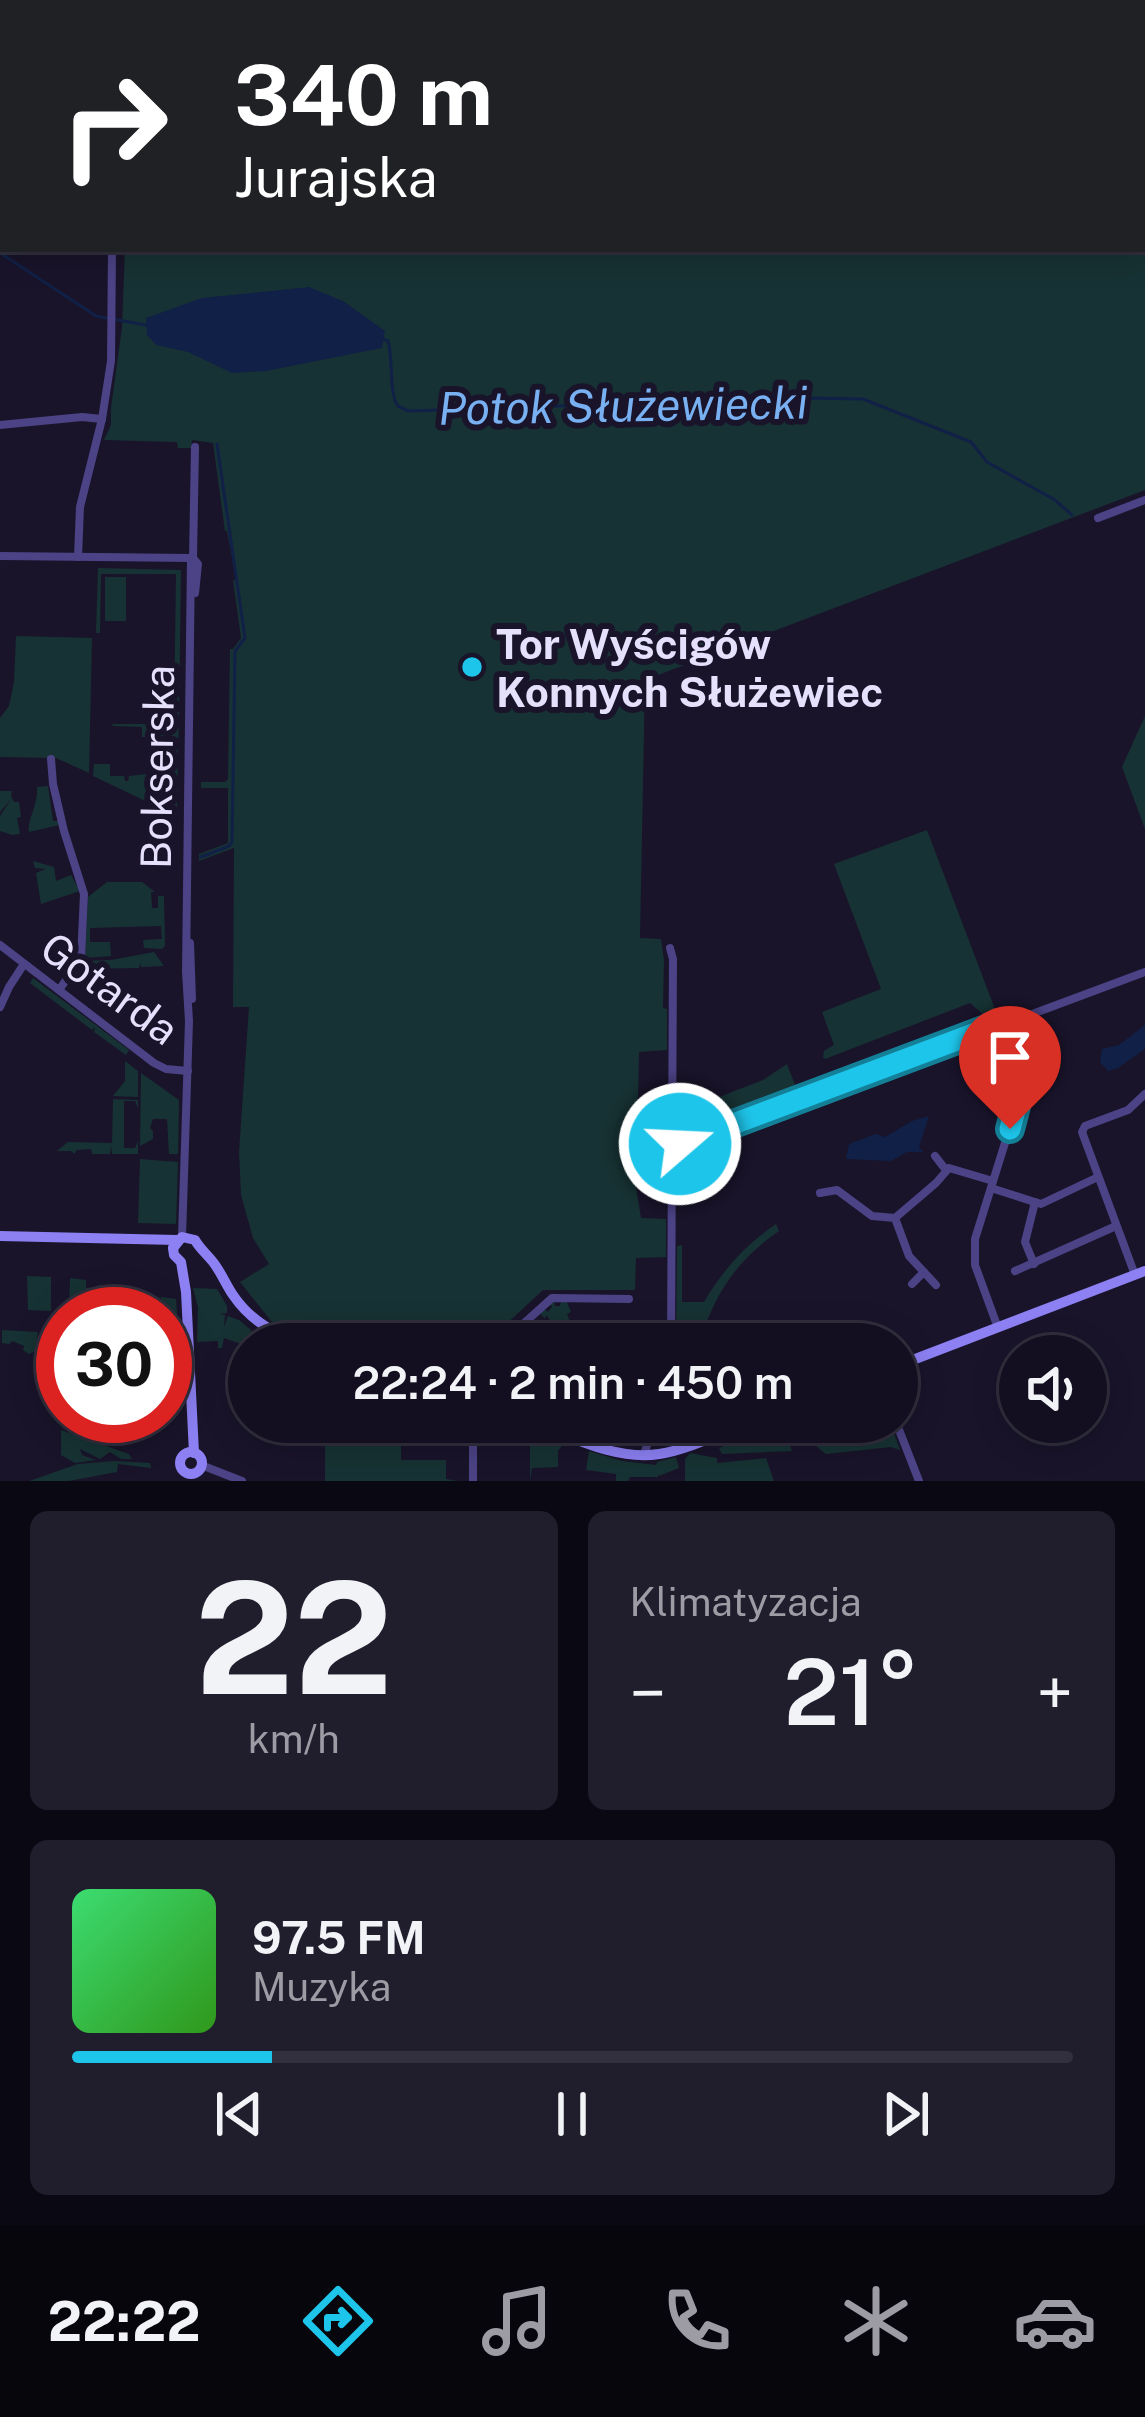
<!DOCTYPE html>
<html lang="pl">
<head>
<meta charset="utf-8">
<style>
	body { margin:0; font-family:"Public Sans",sans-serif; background:#201d2d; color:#f1f3f6; height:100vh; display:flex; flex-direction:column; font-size:45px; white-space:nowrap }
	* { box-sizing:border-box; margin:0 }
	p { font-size:39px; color:#9d9ca5 }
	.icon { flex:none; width:66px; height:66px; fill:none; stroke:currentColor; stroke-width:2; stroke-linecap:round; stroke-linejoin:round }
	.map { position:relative; height:1481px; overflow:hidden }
	.side { display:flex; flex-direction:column; gap:30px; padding:30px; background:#0a0812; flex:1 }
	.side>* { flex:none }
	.top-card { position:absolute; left:0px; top:0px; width:1146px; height:252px; box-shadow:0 6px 30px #0003,0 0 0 3px #322f3e; background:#202124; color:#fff; overflow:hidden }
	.tools { position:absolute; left:999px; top:1335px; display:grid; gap:24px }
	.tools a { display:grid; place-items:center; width:108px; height:108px; border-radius:50%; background:#130f20; box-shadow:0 6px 30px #0003,0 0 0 3px #322f3e; font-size:60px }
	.speed { position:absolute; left:36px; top:1287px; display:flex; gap:24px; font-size:60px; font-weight:700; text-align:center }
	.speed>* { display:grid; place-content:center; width:156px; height:156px; border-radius:50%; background:#130f20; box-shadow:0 6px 30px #0003,0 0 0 3px #322f3e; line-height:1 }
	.speed .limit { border:18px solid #d22; background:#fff; color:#111 }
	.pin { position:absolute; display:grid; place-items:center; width:102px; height:102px; color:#fff; margin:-123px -51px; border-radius:50% 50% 50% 0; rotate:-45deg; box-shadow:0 0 12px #0007 }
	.pin .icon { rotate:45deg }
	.me { position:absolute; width:132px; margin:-66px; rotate:71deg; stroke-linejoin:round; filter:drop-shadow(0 0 9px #0008) }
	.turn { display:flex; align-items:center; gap:42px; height:252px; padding:0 36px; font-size:54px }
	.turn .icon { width:156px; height:156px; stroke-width:2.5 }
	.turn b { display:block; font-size:84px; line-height:102px }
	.big { font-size:90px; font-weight:600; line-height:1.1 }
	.side .widget { flex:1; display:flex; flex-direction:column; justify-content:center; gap:18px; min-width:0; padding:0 42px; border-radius:18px; background:#201d2d }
	.side .dial { align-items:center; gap:0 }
	.dial b { font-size:156px; line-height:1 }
	.song { display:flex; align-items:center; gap:36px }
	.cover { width:144px; height:144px; border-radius:18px; background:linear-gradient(135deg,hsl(140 70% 55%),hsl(110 70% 35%)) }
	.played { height:12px; border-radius:6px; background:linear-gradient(90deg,#1ec5ea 20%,#322f3e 20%) }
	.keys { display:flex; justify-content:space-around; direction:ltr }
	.heat { display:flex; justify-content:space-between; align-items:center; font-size:66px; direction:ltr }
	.side .tiles { flex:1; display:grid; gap:30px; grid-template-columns:1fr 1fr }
	.widget:last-child { grid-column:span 2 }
	.trip { position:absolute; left:228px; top:1323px; width:690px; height:120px; border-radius:60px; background:#130f20; box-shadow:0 6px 30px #0003,0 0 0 3px #322f3e; font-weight:600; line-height:120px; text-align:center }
	.tab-bar { display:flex; height:192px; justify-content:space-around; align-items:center; background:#08060d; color:#9d9ca5 }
	.tab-bar .icon { width:84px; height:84px }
	.tab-bar .active { color:#1ec5ea }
	.tab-bar b { font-size:54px; color:#f1f3f6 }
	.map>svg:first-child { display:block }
	.green { fill:#173234 }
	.water { fill:#112046 }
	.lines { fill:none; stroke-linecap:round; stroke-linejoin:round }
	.stream { stroke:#112046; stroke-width:3 }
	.street { stroke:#4b4385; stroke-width:8 }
	.secondary { stroke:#8c80f3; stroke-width:10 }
	.primary { stroke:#cc71f2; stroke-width:12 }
	.route-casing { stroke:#148098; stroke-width:30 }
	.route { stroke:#1ec5ea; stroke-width:21 }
	.poi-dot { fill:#1ec5ea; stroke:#19142a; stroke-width:4.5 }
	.labels { text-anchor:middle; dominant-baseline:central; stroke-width:12; stroke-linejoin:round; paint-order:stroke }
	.poi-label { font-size:42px; font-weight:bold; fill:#e5e0fc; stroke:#19142a; text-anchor:start }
	.street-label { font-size:42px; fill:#e5e0fc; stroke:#19142a }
	.water-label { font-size:45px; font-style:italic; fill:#78b0f2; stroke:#19142a }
</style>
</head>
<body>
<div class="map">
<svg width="1145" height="1481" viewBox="0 0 1145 1481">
	<rect width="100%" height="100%" fill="#19142a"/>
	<g class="green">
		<polygon points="212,0 1145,0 1145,490 645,680 640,938 661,939 664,960 663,1008 667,1009 667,1050 639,1052 636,1187 641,1218 666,1219 666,1257 636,1258 635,1290 543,1290 485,1344 326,1344 291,1331 271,1321 240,1282 269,1264 253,1238 241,1195 239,1152 249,1007 233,1007 234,848 199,861 199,854 228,843 228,788 201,788 201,782 225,782 228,779 230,649 233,649 241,638 233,581 236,579 227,531 225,531 213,443 192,440 191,448 178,448 177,442 104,440 111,425 111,408 122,327 125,249 1143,249 1143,3 214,3"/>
		<polygon points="98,568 181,570 179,718 174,718 176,574 101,574 100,633 96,633"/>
		<rect x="105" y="577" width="21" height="44"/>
		<polygon points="16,636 92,638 89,773 56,758 0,757 0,718 9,706 14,682"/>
		<polygon points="1145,716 1145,829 1122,767"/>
		<polygon points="112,724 179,724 178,743 168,744 169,747 178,747 177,816 93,776 94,764 110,764 110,776 124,776 125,781 128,781 129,776 155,773 153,737 142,737 142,727 113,726"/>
		<path d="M48 786 53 821H59V825L29 832C27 820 38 806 37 787Z"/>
		<polygon points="0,791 12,791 11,796 14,802 19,802 21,817 17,818 20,834 12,835 0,831 0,816 11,799 0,812"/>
		<polygon points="927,830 996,1012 984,1015 970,1003 825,1059 823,1057 824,1051 834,1045 822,1012 881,989 834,864"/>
		<polygon points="33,861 54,867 56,881 71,875 80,891 41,904 36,873 46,869 35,868"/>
		<polygon points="107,882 142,882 155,892 151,892 152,908 158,908 158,896 164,896 165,946 162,949 144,948 143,940 162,939 161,926 90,928 90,942 110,942 111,956 85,958 88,897"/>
		<polygon points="154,952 164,966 141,967 141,962 139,968 77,969 82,961 111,960"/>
		<polygon points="33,978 129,1050 126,1055 94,1032 95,1027 92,1030 30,983"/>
		<polygon points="125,1061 138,1071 138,1097 113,1096 125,1081"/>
		<polygon points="787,1064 798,1093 689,1134 683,1120 688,1109 763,1080"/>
		<polygon points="141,1073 179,1100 178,1154 169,1154 167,1119 153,1119 150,1128 153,1131 153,1139 140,1146"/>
		<polygon points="113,1099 138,1100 138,1108 135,1101 124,1101 124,1148 135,1148 138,1141 138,1154 112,1154 111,1146 110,1154 92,1154 91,1149 76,1150 75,1154 71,1151 57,1151 68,1142 112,1143"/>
		<polygon points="140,1159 178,1162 176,1224 138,1223"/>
		<path d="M776 1224 779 1231C738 1259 712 1296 700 1344H676L677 1246 682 1245V1302H704C723 1270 745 1245 776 1224Z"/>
		<polygon points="27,1276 51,1277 51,1311 28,1310"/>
		<polygon points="70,1278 86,1280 86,1288 93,1288 92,1314 69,1314"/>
		<polygon points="193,1288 217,1289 227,1306 227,1313 219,1314 225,1315 224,1327 228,1316 239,1320 252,1331 249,1348 240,1348 241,1344 224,1338 222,1348 218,1348 218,1341 197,1342 198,1307"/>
		<polygon points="161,1297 176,1299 179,1343 173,1349 165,1348 165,1314 161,1314"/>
		<polygon points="554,1300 555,1306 560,1306 561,1300 566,1300 571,1312 567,1314 579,1344 575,1344 570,1338 572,1344 569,1344 564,1337 567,1335 565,1332 560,1336 553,1327 557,1323 555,1320 552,1322 546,1315 545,1319 540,1313 543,1308 548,1312 552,1307 549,1303"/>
		<polygon points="2,1330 38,1332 36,1351 29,1354 23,1350 24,1346 12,1341 9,1344 2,1343"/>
		<polygon points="41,1331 63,1332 63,1359 44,1357"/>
		<polygon points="781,1422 890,1422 900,1450 891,1447 826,1454 792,1427 784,1430 792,1451 722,1454 719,1448"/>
		<polygon points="335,1424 394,1425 396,1437 401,1438 401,1460 446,1460 446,1479 458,1481 325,1481 325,1446 330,1430 335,1430"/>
		<polygon points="61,1430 129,1454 132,1459 121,1459 110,1452 100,1459 80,1449 82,1455 96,1460 75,1463 61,1455"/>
		<polygon points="531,1432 563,1444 558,1451 558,1467 532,1468 530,1481 530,1444 526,1443"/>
		<polygon points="589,1451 622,1461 656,1465 657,1462 676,1457 679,1468 659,1476 658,1474 658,1477 630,1477 628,1481 616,1481 616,1474 586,1470"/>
		<polygon points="690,1453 717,1458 717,1463 766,1458 774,1481 685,1481 685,1459"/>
		<polygon points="115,1461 150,1463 151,1468 118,1464 117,1472 69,1481 29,1481 78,1464"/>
	</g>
	<g class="water">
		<polygon points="309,287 343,301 385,331 382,348 266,371 232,373 188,352 156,345 147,335 146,318 202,298"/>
		<polygon points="1145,1025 1145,1049 1118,1068 1108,1071 1100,1062 1102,1049 1119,1045"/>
		<polygon points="929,1116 919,1147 923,1152 907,1152 891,1161 846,1159 849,1144 876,1134 885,1137 912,1121"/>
	</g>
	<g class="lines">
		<g class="stream">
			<polyline points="0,253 96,316 146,325"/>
			<path d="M383 339 388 341C393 356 389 396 398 406 401 408 405 409 408 411L803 398 863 399 971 442 987 462 1055 500 1072 515"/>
			<polyline points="201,857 229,846 232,842 235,651 245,638 217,444"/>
		</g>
		<g class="street">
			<polyline points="204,0 206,3"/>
			<polyline points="0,199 3,202"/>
			<polyline points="0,211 3,210"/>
			<polyline points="0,425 82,417 102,419"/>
			<polyline points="195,447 193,558 198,564 195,593"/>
			<polyline points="1098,518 1145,500"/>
			<polyline points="0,556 193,558"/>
			<polyline points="78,557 80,507 102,419 111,361 112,249"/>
			<polyline points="51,759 53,784 64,831 84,894 81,959 59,990"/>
			<polyline points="190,943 192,999"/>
			<polyline points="0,945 154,1063 166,1069 188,1071"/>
			<polyline points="670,948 673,959 671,1344"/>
			<polyline points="0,1007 9,987 24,964"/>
			<polyline points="672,1144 689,1142 1145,972"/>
			<polyline points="935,1156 946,1170"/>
			<polyline points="991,1188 1041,1204 1098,1177"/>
			<polyline points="820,1193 837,1190 872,1216 895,1218 936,1183 949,1168 993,1181"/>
			<polyline points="895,1218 909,1256 936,1285"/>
			<polyline points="182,1237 189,1021 186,972 191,558"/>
			<polyline points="1034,1264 1025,1242 1035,1202"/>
			<polyline points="1015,1271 1116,1226"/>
			<polyline points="1135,1275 1082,1132 1085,1126 1128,1110 1145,1094"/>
			<polyline points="912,1284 924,1272"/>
			<polyline points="998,1328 975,1265 975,1239 1024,1082 1005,1023"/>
			<polyline points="501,1344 552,1298 629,1299"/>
			<polyline points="405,1422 413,1427 473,1429"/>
			<polyline points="473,1422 473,1481"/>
			<polyline points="896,1422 919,1481"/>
			<polyline points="325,1428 325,1422"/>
			<polyline points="644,1455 654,1422"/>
			<polyline points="201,1465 242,1481"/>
		</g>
		<g class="secondary">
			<polyline points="0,1236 177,1240"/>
			<polyline points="173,1248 174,1255 181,1262 186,1292 194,1453"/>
			<path d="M173 1248 182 1237 195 1240C200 1249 206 1253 213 1262 221 1272 226 1285 233 1295 252 1323 275 1333 305 1344"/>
			<polyline points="897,1366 1145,1271"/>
			<path d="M531 1422C570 1436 616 1461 659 1454 690 1449 720 1433 749 1422"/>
			<circle cx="191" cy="1463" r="11"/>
		</g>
		<g class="primary">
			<polyline points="8,3 8,0"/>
			<polyline points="20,3 21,0"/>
			<polyline points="37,3 38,0"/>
			<polyline points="0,33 3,21"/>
			<polyline points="0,82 3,71"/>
			<polyline points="0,130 3,120"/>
		</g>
	</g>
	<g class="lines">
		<defs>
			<polyline id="route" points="680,1144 1005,1022 1024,1076 1010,1129"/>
		</defs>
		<use href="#route" class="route-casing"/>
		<use href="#route" class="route"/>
	</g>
	<circle class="poi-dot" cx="472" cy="667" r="12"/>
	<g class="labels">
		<g class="poi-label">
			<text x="496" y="643">Tor Wyścigów<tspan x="496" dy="48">Konnych Służewiec</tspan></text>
		</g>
		<g class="street-label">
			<text transform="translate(157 767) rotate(-89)">Bokserska</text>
			<text transform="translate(110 988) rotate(36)">Gotarda</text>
		</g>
		<g class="water-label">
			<text transform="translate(623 405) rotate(-1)">Potok Służewiecki</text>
		</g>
	</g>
</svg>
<div class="tools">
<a><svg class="icon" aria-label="sound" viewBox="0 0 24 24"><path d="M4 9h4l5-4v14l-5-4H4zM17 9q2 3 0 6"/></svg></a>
</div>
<div class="speed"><div class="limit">30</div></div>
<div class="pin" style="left:1010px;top:1129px;background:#d93025"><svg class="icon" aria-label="arrive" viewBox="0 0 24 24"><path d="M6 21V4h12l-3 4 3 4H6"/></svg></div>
<svg class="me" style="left:680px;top:1144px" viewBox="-20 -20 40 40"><circle r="17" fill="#1ec5ea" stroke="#fff" stroke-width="3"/><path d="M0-11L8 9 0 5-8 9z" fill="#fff"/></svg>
<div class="trip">22:24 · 2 min · 450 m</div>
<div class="top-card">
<div class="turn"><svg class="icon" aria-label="right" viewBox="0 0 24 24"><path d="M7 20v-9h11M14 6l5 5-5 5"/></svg><div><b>340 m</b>Jurajska</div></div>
</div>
</div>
<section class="side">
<div class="tiles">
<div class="widget dial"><b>22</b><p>km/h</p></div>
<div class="widget"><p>Klimatyzacja</p>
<div class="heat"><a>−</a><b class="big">21°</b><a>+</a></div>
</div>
<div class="widget">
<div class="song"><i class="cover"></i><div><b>97.5 FM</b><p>Muzyka</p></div></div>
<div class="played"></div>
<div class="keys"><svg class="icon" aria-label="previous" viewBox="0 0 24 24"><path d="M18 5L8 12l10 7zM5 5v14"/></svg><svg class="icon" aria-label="pause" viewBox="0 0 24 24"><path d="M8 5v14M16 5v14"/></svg><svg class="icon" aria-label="next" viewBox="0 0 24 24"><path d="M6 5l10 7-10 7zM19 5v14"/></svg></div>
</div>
</div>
</section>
<nav class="tab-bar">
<b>22:22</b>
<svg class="icon active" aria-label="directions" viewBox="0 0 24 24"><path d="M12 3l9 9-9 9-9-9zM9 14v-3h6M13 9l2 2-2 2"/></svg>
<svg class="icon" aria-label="music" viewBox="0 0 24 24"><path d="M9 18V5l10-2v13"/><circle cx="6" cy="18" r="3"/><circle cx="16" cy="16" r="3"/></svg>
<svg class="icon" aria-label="phone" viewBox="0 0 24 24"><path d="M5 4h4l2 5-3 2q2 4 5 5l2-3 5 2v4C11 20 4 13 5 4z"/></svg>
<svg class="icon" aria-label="climate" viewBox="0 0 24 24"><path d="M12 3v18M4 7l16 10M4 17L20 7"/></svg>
<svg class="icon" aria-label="car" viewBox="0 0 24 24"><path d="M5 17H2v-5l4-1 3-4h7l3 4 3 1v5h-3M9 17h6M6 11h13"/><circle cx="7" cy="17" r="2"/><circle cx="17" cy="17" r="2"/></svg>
</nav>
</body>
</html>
